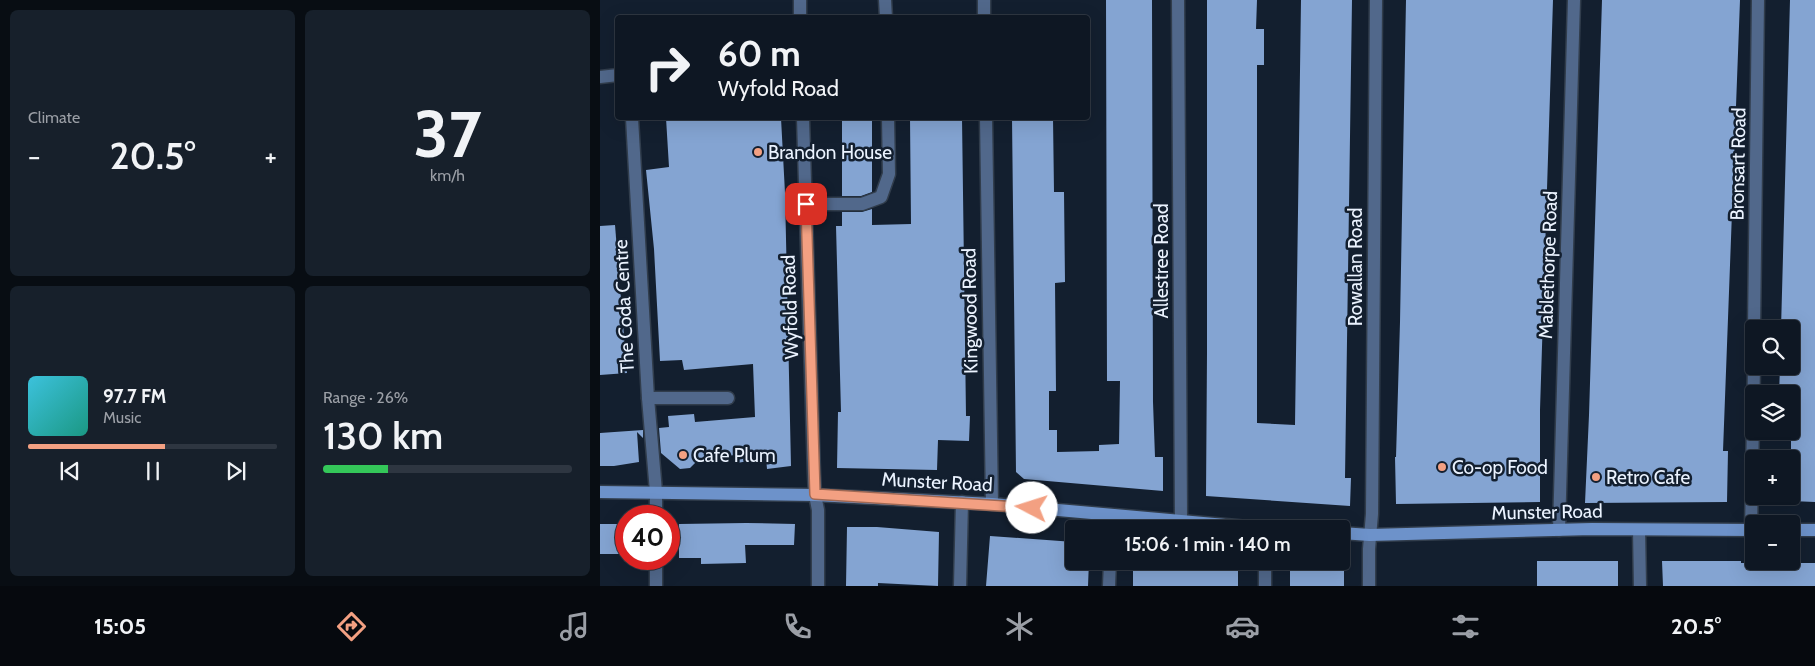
<!DOCTYPE html>
<html lang="en">
<head>
<meta charset="utf-8">
<style>
	body { margin:0; font-family:Cabin,sans-serif; background:#17202b; color:#f1f3f6; height:100vh; display:flex; flex-direction:column; font-size:19px; white-space:nowrap }
	* { box-sizing:border-box; margin:0 }
	p { font-size:16px; color:#9b9fa6 }
	.icon { flex:none; width:28px; height:28px; fill:none; stroke:currentColor; stroke-width:2; stroke-linecap:round; stroke-linejoin:round }
	.map { position:relative; flex:1; overflow:hidden }
	.sheet { display:flex; flex-direction:column; gap:10px; padding:10px; background:#080d13; width:600px }
	.sheet>* { flex:none }
	.top-card { position:absolute; left:15px; top:15px; width:475px; height:105px; border-radius:5px; box-shadow:0 5px 20px #0002,0 0 0 1px #2e3641; background:#0e1723; color:#f1f3f6; overflow:hidden }
	.buttons { position:absolute; left:1145px; top:320px; display:grid; gap:10px }
	.buttons a { display:grid; place-items:center; width:55px; height:55px; border-radius:5px; background:#0e1723; box-shadow:0 5px 20px #0002,0 0 0 1px #2e3641; font-size:25px }
	.speed { position:absolute; left:15px; top:505px; display:flex; gap:10px; font-size:25px; font-weight:700; text-align:center }
	.speed>* { display:grid; place-content:center; width:65px; height:65px; border-radius:50%; background:#0e1723; box-shadow:0 5px 20px #0002,0 0 0 1px #2e3641; line-height:1 }
	.speed .limit { border:8px solid #d22; background:#fff; color:#111 }
	.pin { position:absolute; display:grid; place-items:center; width:42px; height:42px; color:#fff; margin:-21px; border-radius:10px; box-shadow:0 2px 8px #0006 }
	.me { position:absolute; width:55px; margin:-28px; rotate:275deg; stroke-linejoin:round; filter:drop-shadow(0 0 4px #0008) }
	.turn { display:flex; align-items:center; gap:18px; height:105px; padding:0 20px; font-size:22px }
	.turn .icon { width:65px; height:65px; stroke-width:2.5 }
	.turn b { display:block; font-size:35px; line-height:42px }
	.big { font-size:38px; font-weight:600; line-height:1.1 }
	.sheet .card { flex:1; display:flex; flex-direction:column; justify-content:center; gap:8px; min-width:0; padding:0 18px; border-radius:8px; background:#17202b }
	.sheet .dial { align-items:center; gap:0 }
	.dial b { font-size:65px; line-height:1 }
	.song { display:flex; align-items:center; gap:15px }
	.cover { width:60px; height:60px; border-radius:8px; background:linear-gradient(135deg,hsl(190 70% 55%),hsl(170 70% 35%)) }
	.played { height:5px; border-radius:2px; background:linear-gradient(90deg,#f3a082 55%,#2e3641 55%) }
	.keys { display:flex; justify-content:space-around; direction:ltr }
	.heat { display:flex; justify-content:space-between; align-items:center; font-size:28px; direction:ltr }
	.charge { height:8px; border-radius:4px; background:linear-gradient(90deg,#34c759 26%,#2e3641 0) }
	.sheet .tiles { flex:1; display:grid; gap:10px; grid-template-columns:repeat(2,1fr) }
	.trip { position:absolute; left:465px; top:520px; width:285px; height:50px; border-radius:5px; background:#0e1723; box-shadow:0 5px 20px #0002,0 0 0 1px #2e3641; font-weight:600; line-height:50px; text-align:center }
	.menu { display:flex; height:80px; justify-content:space-around; align-items:center; background:#06090e; color:#9b9fa6 }
	.menu .icon { width:35px; height:35px }
	.menu .on { color:#f3a082 }
	.menu b { font-size:22px; color:#f1f3f6 }
	main { display:flex; flex:1; min-height:0 }
	.map>svg:first-child { display:block }
	.building { fill:#84a4d2 }
	.lines { fill:none; stroke-linecap:round; stroke-linejoin:round }
	.lane-casing { stroke:#313d4c; stroke-width:15 }
	.street-casing { stroke:#313d4c; stroke-width:15 }
	.secondary-casing { stroke:#313d4c; stroke-width:15 }
	.lane { stroke:#51688b; stroke-width:12 }
	.street { stroke:#51688b; stroke-width:12 }
	.secondary { stroke:#6d92ca; stroke-width:12 }
	.route-casing { stroke:#9e6854; stroke-width:12 }
	.route { stroke:#f3a082; stroke-width:9 }
	.poi-dot { fill:#f3a082; stroke:#131f2f; stroke-width:2 }
	.labels { text-anchor:middle; dominant-baseline:central; stroke-width:5; stroke-linejoin:round; paint-order:stroke }
	.poi-label { font-size:19px; fill:#ebf3ff; stroke:#131f2f; text-anchor:start }
	.street-label { font-size:19px; fill:#ebf3ff; stroke:#131f2f }
</style>
</head>
<body>
<main>
<section class="sheet">
<div class="tiles">
<div class="card"><p>Climate</p>
<div class="heat"><a>−</a><b class="big">20.5°</b><a>+</a></div>
</div>
<div class="card dial"><b>37</b><p>km/h</p></div>
<div class="card">
<div class="song"><i class="cover"></i><div><b>97.7 FM</b><p>Music</p></div></div>
<div class="played"></div>
<div class="keys"><svg class="icon" aria-label="previous" viewBox="0 0 24 24"><path d="M18 5L8 12l10 7zM5 5v14"/></svg><svg class="icon" aria-label="pause" viewBox="0 0 24 24"><path d="M8 5v14M16 5v14"/></svg><svg class="icon" aria-label="next" viewBox="0 0 24 24"><path d="M6 5l10 7-10 7zM19 5v14"/></svg></div>
</div>
<div class="card"><p>Range · 26%</p><b class="big">130 km</b><div class="charge"></div></div>
</div>
</section>
<div class="map">
<svg width="1215" height="586" viewBox="0 0 1215 586">
	<rect width="100%" height="100%" fill="#131f2f"/>
	<g class="building">
		<polygon points="506,0 552,0 553,402 555,457 563,457 563,491 424,479 416,472 412,118 453,118 454,192 464,192 465,282 455,283 456,391 449,391 449,430 457,430 457,452 499,451 499,445 519,444 520,381 507,381"/>
		<polygon points="607,0 657,0 656,29 664,29 664,65 657,65 657,423 695,425 701,0 752,0 745,478 751,478 750,506 606,496 607,353"/>
		<polygon points="806,0 953,0 940,410 940,502 796,504 795,457 796,457 800,322"/>
		<polygon points="1002,0 1140,0 1123,451 1128,451 1127,502 985,503 989,415"/>
		<polygon points="1190,0 1215,0 1215,502 1191,501 1191,394 1179,394 1180,366 1191,366 1191,329 1181,329"/>
		<polygon points="66,118 181,118 185,193 191,466 167,469 166,458 137,463 135,455 99,459 90,468 80,469 61,453 59,428 69,427 68,416 94,414 95,422 155,417 153,364 84,370 82,360 60,361 54,249 46,170 69,167"/>
		<polygon points="242,118 272,118 272,192 261,196 242,196"/>
		<polygon points="310,118 362,118 366,416 370,416 369,441 338,440 337,470 237,468 238,412 241,412 236,226 242,226 242,212 262,212 272,209 272,225 311,224"/>
		<polygon points="15,225 27,373 0,375 0,226"/>
		<polygon points="43,430 43,438 37,432 39,462 14,466 0,466 0,433"/>
		<polygon points="146,523 195,524 194,545 145,545 146,563 101,564 101,558 79,558 79,524"/>
		<rect x="0" y="524" width="26" height="30"/>
		<polygon points="247,527 277,527 339,532 338,586 278,583 278,586 246,586"/>
		<polygon points="390,536 474,542 474,561 489,561 488,586 386,586"/>
		<rect x="533" y="561" width="105" height="25"/>
		<rect x="937" y="561" width="81" height="25"/>
		<polygon points="1062,561 1141,561 1141,563 1215,563 1215,586 1063,586"/>
		<polygon points="690,562 744,564 744,586 690,586"/>
	</g>
	<g class="lines">
		<defs>
			<g id="lane">
				<polyline points="285,0 286,18"/>
				<polyline points="0,77 18,75"/>
				<polyline points="32,118 48,398 56,492"/>
				<polyline points="206,204 262,204 281,197 289,174 288,118"/>
				<polyline points="48,398 128,398"/>
			</g>
			<g id="street">
				<polyline points="200,0 200,18"/>
				<polyline points="384,0 384,18"/>
				<polyline points="578,0 581,521"/>
				<polyline points="203,118 214,474 215,495 218,510 218,586"/>
				<polyline points="386,118 392,504"/>
				<polyline points="1154,329 1158,0"/>
				<polyline points="56,516 56,492"/>
				<polyline points="510,529 510,515"/>
				<polyline points="959,530 974,0"/>
				<polyline points="1039,530 1040,586"/>
				<polyline points="1151,530 1154,366"/>
				<polyline points="56,559 56,586"/>
				<polyline points="665,561 665,586"/>
				<polyline points="360,586 362,502"/>
				<polyline points="509,586 510,561"/>
				<polyline points="769,586 769,549 772,514 776,0"/>
			</g>
			<g id="secondary">
				<polyline points="0,492 215,495 392,504 670,529"/>
				<polyline points="1191,530 1215,530"/>
				<polyline points="741,533 770,535 992,529 1154,530"/>
			</g>
		</defs>
		<use href="#lane" class="lane-casing"/>
		<use href="#street" class="street-casing"/>
		<use href="#secondary" class="secondary-casing"/>
		<use href="#lane" class="lane"/>
		<use href="#street" class="street"/>
		<use href="#secondary" class="secondary"/>
	</g>
	<g class="lines">
		<defs>
			<polyline id="route" points="206,204 215,494 432,508"/>
		</defs>
		<use href="#route" class="route-casing"/>
		<use href="#route" class="route"/>
	</g>
	<g class="poi-dot">
		<circle cx="158" cy="152" r="5"/>
		<circle cx="83" cy="455" r="5"/>
		<circle cx="842" cy="467" r="5"/>
		<circle cx="996" cy="477" r="5"/>
	</g>
	<g class="labels">
		<g class="poi-label">
			<text x="168" y="152">Brandon House</text>
			<text x="93" y="455">Cafe Plum</text>
			<text x="852" y="467">Co-op Food</text>
			<text x="1006" y="477">Retro Cafe</text>
		</g>
		<g class="street-label">
			<text transform="translate(1138 164) rotate(-89)">Bronsart Road</text>
			<text transform="translate(561 261) rotate(-90)">Allestree Road</text>
			<text transform="translate(948 265) rotate(-88)">Mablethorpe Road</text>
			<text transform="translate(755 267) rotate(-90)">Rowallan Road</text>
			<text transform="translate(24 306) rotate(-93)">The Coda Centre</text>
			<text transform="translate(190 307) rotate(-92)">Wyfold Road</text>
			<text transform="translate(370 311) rotate(-91)">Kingwood Road</text>
			<text transform="translate(337 482) rotate(3)">Munster Road</text>
			<text transform="translate(947 512) rotate(-1)">Munster Road</text>
		</g>
	</g>
</svg>
<div class="buttons">
<a><svg class="icon" aria-label="search" viewBox="0 0 24 24"><circle cx="10" cy="10" r="6"/><path d="M15 15l6 6"/></svg></a>
<a><svg class="icon" aria-label="layers" viewBox="0 0 24 24"><path d="M12 4l9 5-9 5-9-5zM3 14l9 5 9-5"/></svg></a>
<a>+</a>
<a>−</a>
</div>
<div class="speed"><div class="limit">40</div></div>
<div class="pin" style="left:206px;top:204px;background:#d93025"><svg class="icon" aria-label="arrive" viewBox="0 0 24 24"><path d="M6 21V4h12l-3 4 3 4H6"/></svg></div>
<svg class="me" style="left:432px;top:508px" viewBox="-20 -20 40 40"><circle r="19" fill="#fff"/><path d="M0-13L10 11 0 6-10 11z" fill="#f3a082"/></svg>
<div class="trip">15:06 · 1 min · 140 m</div>
<div class="top-card">
<div class="turn"><svg class="icon" aria-label="right" viewBox="0 0 24 24"><path d="M7 20v-9h11M14 6l5 5-5 5"/></svg><div><b>60 m</b>Wyfold Road</div></div>
</div>
</div>
</main>
<nav class="menu">
<b>15:05</b>
<svg class="icon on" aria-label="directions" viewBox="0 0 24 24"><path d="M12 3l9 9-9 9-9-9zM9 14v-3h6M13 9l2 2-2 2"/></svg>
<svg class="icon" aria-label="music" viewBox="0 0 24 24"><path d="M9 18V5l10-2v13"/><circle cx="6" cy="18" r="3"/><circle cx="16" cy="16" r="3"/></svg>
<svg class="icon" aria-label="phone" viewBox="0 0 24 24"><path d="M5 4h4l2 5-3 2q2 4 5 5l2-3 5 2v4C11 20 4 13 5 4z"/></svg>
<svg class="icon" aria-label="climate" viewBox="0 0 24 24"><path d="M12 3v18M4 7l16 10M4 17L20 7"/></svg>
<svg class="icon" aria-label="car" viewBox="0 0 24 24"><path d="M5 17H2v-5l4-1 3-4h7l3 4 3 1v5h-3M9 17h6M6 11h13"/><circle cx="7" cy="17" r="2"/><circle cx="17" cy="17" r="2"/></svg>
<svg class="icon" aria-label="filters" viewBox="0 0 24 24"><path d="M4 7h16M4 17h16"/><circle cx="9" cy="7" r="2"/><circle cx="15" cy="17" r="2"/></svg>
<b>20.5°</b>
</nav>
</body>
</html>
